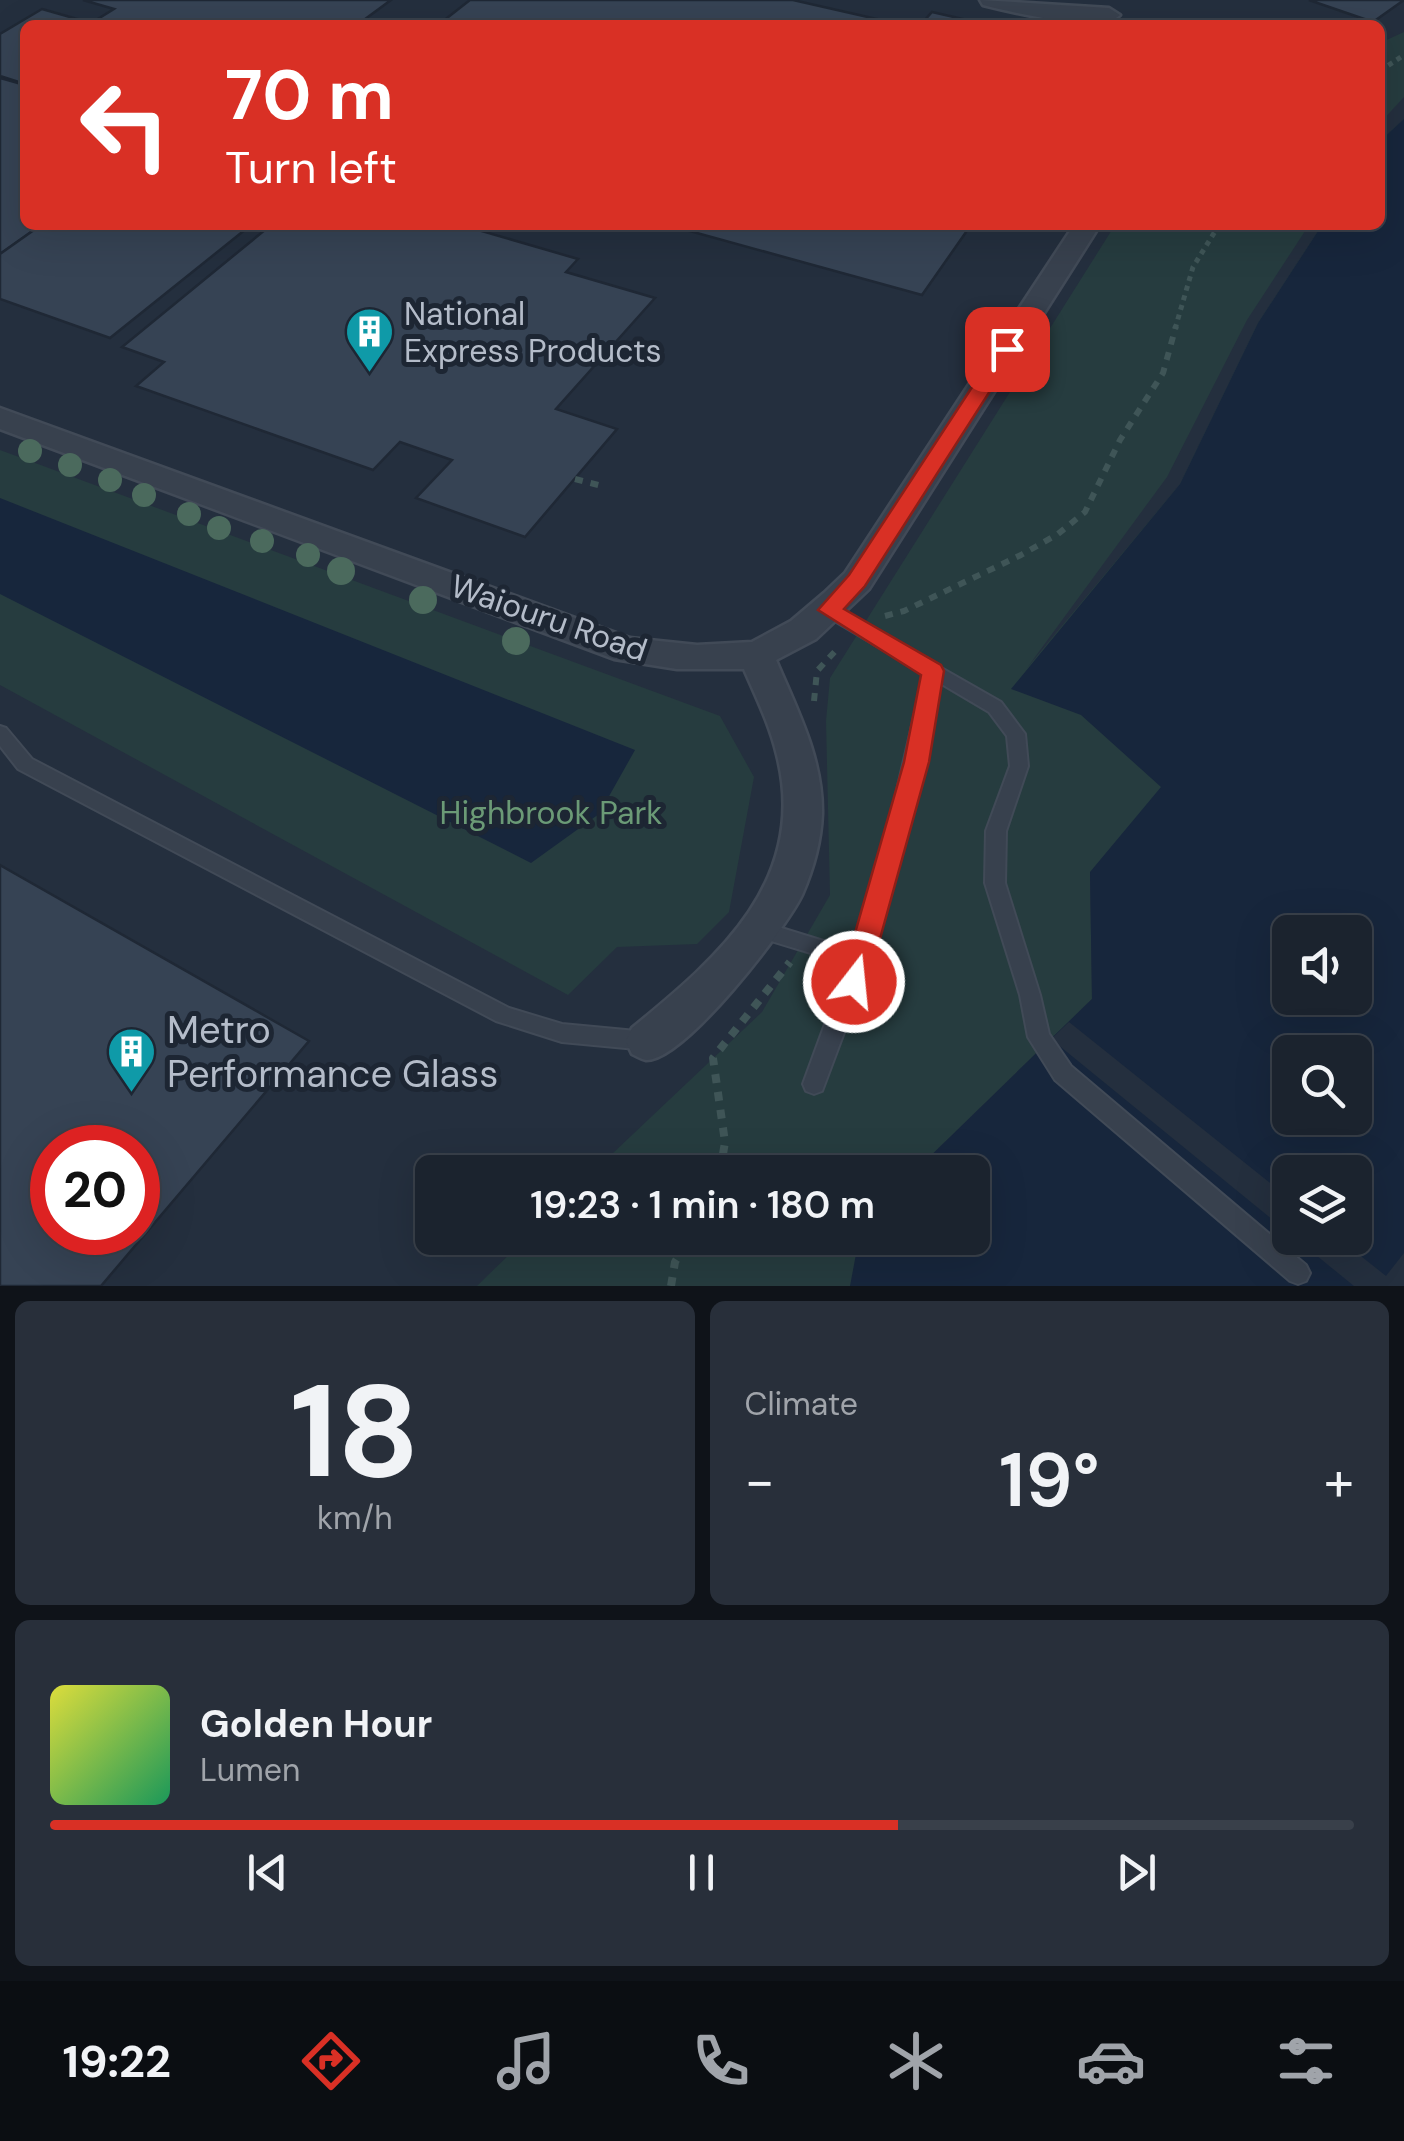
<!DOCTYPE html>
<html lang="en">
<head>
<meta charset="utf-8">
<style>
	body { margin:0; font-family:"DM Sans",sans-serif; background:#282f3a; color:#f1f3f6; height:100vh; display:flex; flex-direction:column; font-size:38px; white-space:nowrap }
	* { box-sizing:border-box; margin:0 }
	p { font-size:32px; color:#a0a4aa }
	.icon { flex:none; width:55px; height:55px; fill:none; stroke:currentColor; stroke-width:2; stroke-linecap:round; stroke-linejoin:round }
	.map { position:relative; height:1286px; overflow:hidden }
	.drawer { display:flex; flex-direction:column; gap:15px; padding:15px; background:#0f1319; flex:1 }
	.drawer>* { flex:none }
	.guide { position:absolute; left:20px; top:20px; width:1365px; height:210px; border-radius:15px; box-shadow:0 10px 40px #0002,0 0 0 2px #39404a; background:#d93025; color:#fff; overflow:hidden }
	.fabs { position:absolute; left:1272px; top:915px; display:grid; gap:20px }
	.fabs a { display:grid; place-items:center; width:100px; height:100px; border-radius:15px; background:#1b232e; box-shadow:0 10px 40px #0002,0 0 0 2px #39404a; font-size:50px }
	.speed { position:absolute; left:30px; top:1125px; display:flex; gap:20px; font-size:50px; font-weight:700; text-align:center }
	.speed>* { display:grid; place-content:center; width:130px; height:130px; border-radius:50%; background:#1b232e; box-shadow:0 10px 40px #0002,0 0 0 2px #39404a; line-height:1 }
	.speed .limit { border:15px solid #d22; background:#fff; color:#111 }
	.pin { position:absolute; display:grid; place-items:center; width:85px; height:85px; color:#fff; margin:-42px; border-radius:20px; box-shadow:0 5px 15px #0006 }
	.me { position:absolute; width:110px; margin:-55px; rotate:16deg; stroke-linejoin:round; filter:drop-shadow(0 0 8px #0008) }
	.turn { display:flex; align-items:center; gap:35px; height:210px; padding:0 40px; font-size:45px }
	.turn .icon { width:130px; height:130px; stroke-width:2.5 }
	.turn b { display:block; font-size:70px; line-height:85px }
	.big { font-size:75px; font-weight:600; line-height:1.1 }
	.drawer .widget { flex:1; display:flex; flex-direction:column; justify-content:center; gap:15px; min-width:0; padding:0 35px; border-radius:15px; background:#282f3a }
	.drawer .dial { align-items:center; gap:0 }
	.dial b { font-size:130px; line-height:1 }
	.song { display:flex; align-items:center; gap:30px }
	.cover { width:120px; height:120px; border-radius:15px; background:linear-gradient(135deg,hsl(60 70% 55%),hsl(150 70% 35%)) }
	.played { height:10px; border-radius:5px; background:linear-gradient(90deg,#d93025 65%,#39404a 65%) }
	.keys { display:flex; justify-content:space-around; direction:ltr }
	.heat { display:flex; justify-content:space-between; align-items:center; font-size:55px; direction:ltr }
	.drawer .tiles { flex:1; display:grid; gap:15px; grid-template-columns:1fr 1fr }
	.widget:last-child { grid-column:span 2 }
	.trip { position:absolute; left:415px; top:1155px; width:575px; height:100px; border-radius:15px; background:#1b232e; box-shadow:0 10px 40px #0002,0 0 0 2px #39404a; font-weight:600; line-height:100px; text-align:center }
	.dock { display:flex; height:160px; justify-content:space-around; align-items:center; background:#0b0e12; color:#a0a4aa }
	.dock .icon { width:70px; height:70px }
	.dock .on { color:#d93025 }
	.dock b { font-size:45px; color:#f1f3f6 }
	.map>svg:first-child { display:block }
	.green { fill:#263c3f }
	.water { fill:#17263c; fill-rule:evenodd }
	.pier { fill:#242f3e }
	.building { fill:#364354; stroke:#1f2835; stroke-width:2.5; fill-rule:evenodd }
	.lines { fill:none; stroke-linecap:round; stroke-linejoin:round }
	.service-casing { stroke:#414a57; stroke-width:4 }
	.minor-casing { stroke:#414a57; stroke-width:5 }
	.path-far2 { stroke:#3f5557; stroke-width:5; stroke-dasharray:5 5; stroke-linecap:butt }
	.path-far1 { stroke:#3f5557; stroke-width:6; stroke-dasharray:8 8; stroke-linecap:butt }
	.path { stroke:#3f5557; stroke-width:8; stroke-dasharray:9 9; stroke-linecap:butt }
	.service { fill:#38414e; fill-rule:evenodd }
	.minor { fill:#38414e; fill-rule:evenodd }
	.tree { fill:#4b6a5d }
	.route { fill:#d93025; stroke:#8d1f18; stroke-width:2.5 }
	.labels { text-anchor:middle; dominant-baseline:central; stroke-width:10; stroke-linejoin:round; paint-order:stroke }
	.poi-label { font-size:32px; fill:#b4bcc9; stroke:#1d2633; text-anchor:start }
	.street-label { font-size:32px; fill:#b4bcc9; stroke:#1d2633 }
	.park-label { font-size:32px; fill:#6b9a76; stroke:#1d2633 }
	.near-poi-label { font-size:38px; fill:#b4bcc9; stroke:#1d2633; text-anchor:start }
</style>
</head>
<body>
<div class="map">
<svg width="1404" height="1286" viewBox="0 0 1404 1286">
	<rect width="100%" height="100%" fill="#242f3e"/>
	<g class="green">
		<polygon points="1404,32 1404,97 1380,123 1380,43"/>
		<polygon points="1404,119 1404,788 1090,872 1092,999 914,1172 593,1172 762,1012 830,895 826,721 830,678 1115,225 1309,225 1247,320 1167,477 1027,668 1180,484 1258,323 1322,225 1380,225 1380,141"/>
		<polygon points="0,450 720,716 754,777 729,912 697,944 617,947 568,995 0,685"/>
		<polygon points="526,1238 884,1238 965,1286 477,1286"/>
	</g>
	<g class="water">
		<path d="M1404 119V1286H850L859 1238H972V1172H914L1092 999 1090 872 1161 787 1081 715 1011 689 1180 484 1258 323 1322 225H1380V141ZM1290 932H1355V998H1290ZM1290 1052H1355V1118H1290ZM1290 1172H1355V1238H1290Z"/>
		<polygon points="0,498 635,750 599,814 531,863 0,594"/>
	</g>
	<g class="pier">
		<polygon points="1069,1022 1290,1199 1290,1234 1051,1039"/>
		<polygon points="1295,1238 1338,1238 1386,1276 1404,1253 1404,1286 1354,1286"/>
	</g>
	<g class="building">
		<polygon points="83,0 391,0 357,25 102,25 93,22 114,9"/>
		<polygon points="470,0 793,0 903,25 438,25"/>
		<polygon points="1309,0 1404,0 1373,22"/>
		<polygon points="42,9 98,25 25,25 25,84 0,76 0,34"/>
		<polygon points="932,12 989,25 928,25 930,23 924,21"/>
		<polygon points="0,78 25,85 25,225 41,225 0,254"/>
		<polygon points="41,225 251,225 110,338 0,299 0,254"/>
		<polygon points="271,225 461,225 578,259 566,272 655,298 556,409 617,429 525,537 416,498 452,460 400,442 373,470 136,386 164,362 122,347"/>
		<polygon points="668,225 971,225 922,295"/>
		<path d="M0 865 309 1041 101 1286H0ZM52 1148H138V1232H52Z"/>
	</g>
	<g class="lines">
		<defs>
			<g id="service">
				<polygon points="829,604 1001,702 1025,734 1028,766 1006,831 1005,883 1040,995 1049,1034 1071,1066 1306,1265 1310,1273 1306,1281 1298,1284 1290,1281 1055,1080 1028,1037 1020,995 985,883 986,831 1010,766 1007,736 989,712 940,683 908,829 871,955 872,958 822,1091 814,1094 806,1091 803,1084 847,964 755,936 752,930 755,924 762,922 830,943 853,948 888,829 924,674 823,614 820,610 823,606"/>
				<polygon points="0,726 6,728 32,759 509,1008 562,1024 647,1032 655,1034 658,1041 655,1048 647,1050 562,1042 496,1021 18,769 0,746"/>
			</g>
			<g id="minor">
				<path d="M980 0 1109 8 1120 15C1100 34 1011 12 983 5Z"/>
				<path d="M1074 225H1100L869 589 816 639 776 660C797 710 823 758 822 814 821 841 813 870 802 895 785 930 684 1061 646 1060 641 1059 637 1056 632 1054L626 1041 632 1028C719 957 809 880 777 755 770 725 756 697 744 669H677L614 659 0 429V408L630 638 697 645 752 642 791 621 824 593 845 573Z"/>
			</g>
		</defs>
		<use href="#service" class="service-casing"/>
		<use href="#minor" class="minor-casing"/>
		<g class="path-far2">
			<polyline points="1380,71 1404,55"/>
			<polyline points="1175,329 1193,267 1219,225"/>
		</g>
		<g class="path-far1">
			<polyline points="575,479 602,486"/>
			<polyline points="885,616 904,611 1021,555 1058,534 1085,512 1120,440 1163,373 1176,326"/>
			<polyline points="814,701 817,671 839,647"/>
		</g>
		<g class="path">
			<polyline points="720,1172 725,1142 713,1058 790,962"/>
			<polyline points="671,1286 675,1262 690,1238"/>
		</g>
		<use href="#service" class="service"/>
		<use href="#minor" class="minor"/>
	</g>
	<g class="tree">
		<circle cx="30" cy="451" r="12"/>
		<circle cx="70" cy="465" r="12"/>
		<circle cx="110" cy="480" r="12"/>
		<circle cx="144" cy="495" r="12"/>
		<circle cx="189" cy="514" r="12"/>
		<circle cx="219" cy="528" r="12"/>
		<circle cx="262" cy="541" r="12"/>
		<circle cx="308" cy="555" r="12"/>
		<circle cx="341" cy="571" r="14"/>
		<circle cx="423" cy="600" r="14"/>
		<circle cx="516" cy="641" r="14"/>
	</g>
	<polygon class="route" points="1007,343 1017,349 865,586 844,609 941,665 944,671 929,762 868,982 864,990 854,994 845,990 841,982 904,762 921,675 818,610 849,575 997,349"/>
	<defs>
		<symbol id="building-pin" viewBox="-11 -11 22 30"><path d="M0 17L-7.5 6A9.5 9.5 0 1 1 7.5 6Z" fill="#0f9aa8" stroke="#1d2633"/><path d="M-4-6H4V6H1V3H-1V6H-4ZM-2.5-4.3h1.7v1.8h-1.7ZM.8-4.3h1.7v1.8H.8ZM-2.5-1h1.7V.8h-1.7ZM.8-1h1.7V.8H.8Z" fill="#fff"/></symbol>
	</defs>
	<g fill-rule="evenodd">
		<use href="#building-pin" x="342" y="304" width="55" height="75"/>
		<use href="#building-pin" x="104" y="1024" width="55" height="75"/>
	</g>
	<g class="labels">
		<g class="poi-label">
			<text x="404" y="314">National<tspan x="404" dy="37">Express Products</tspan></text>
		</g>
		<g class="street-label">
			<text transform="translate(549 618) rotate(19)">Waiouru Road</text>
		</g>
		<g class="park-label">
			<text x="551" y="813">Highbrook Park</text>
		</g>
		<g class="near-poi-label">
			<text x="167" y="1030">Metro<tspan x="167" dy="44">Performance Glass</tspan></text>
		</g>
	</g>
</svg>
<div class="fabs">
<a><svg class="icon" aria-label="sound" viewBox="0 0 24 24"><path d="M4 9h4l5-4v14l-5-4H4zM17 9q2 3 0 6"/></svg></a>
<a><svg class="icon" aria-label="search" viewBox="0 0 24 24"><circle cx="10" cy="10" r="6"/><path d="M15 15l6 6"/></svg></a>
<a><svg class="icon" aria-label="layers" viewBox="0 0 24 24"><path d="M12 4l9 5-9 5-9-5zM3 14l9 5 9-5"/></svg></a>
</div>
<div class="speed"><div class="limit">20</div></div>
<div class="pin" style="left:1007px;top:349px;background:#d93025"><svg class="icon" aria-label="arrive" viewBox="0 0 24 24"><path d="M6 21V4h12l-3 4 3 4H6"/></svg></div>
<svg class="me" style="left:854px;top:982px" viewBox="-20 -20 40 40"><circle r="17" fill="#d93025" stroke="#fff" stroke-width="3"/><path d="M0-11L8 9 0 5-8 9z" fill="#fff"/></svg>
<div class="trip">19:23 · 1 min · 180 m</div>
<div class="guide">
<div class="turn"><svg class="icon" aria-label="left" viewBox="0 0 24 24"><path d="M17 20v-9H6M10 6l-5 5 5 5"/></svg><div><b>70 m</b>Turn left</div></div>
</div>
</div>
<section class="drawer">
<div class="tiles">
<div class="widget dial"><b>18</b><p>km/h</p></div>
<div class="widget"><p>Climate</p>
<div class="heat"><a>−</a><b class="big">19°</b><a>+</a></div>
</div>
<div class="widget">
<div class="song"><i class="cover"></i><div><b>Golden Hour</b><p>Lumen</p></div></div>
<div class="played"></div>
<div class="keys"><svg class="icon" aria-label="previous" viewBox="0 0 24 24"><path d="M18 5L8 12l10 7zM5 5v14"/></svg><svg class="icon" aria-label="pause" viewBox="0 0 24 24"><path d="M8 5v14M16 5v14"/></svg><svg class="icon" aria-label="next" viewBox="0 0 24 24"><path d="M6 5l10 7-10 7zM19 5v14"/></svg></div>
</div>
</div>
</section>
<nav class="dock">
<b>19:22</b>
<svg class="icon on" aria-label="directions" viewBox="0 0 24 24"><path d="M12 3l9 9-9 9-9-9zM9 14v-3h6M13 9l2 2-2 2"/></svg>
<svg class="icon" aria-label="music" viewBox="0 0 24 24"><path d="M9 18V5l10-2v13"/><circle cx="6" cy="18" r="3"/><circle cx="16" cy="16" r="3"/></svg>
<svg class="icon" aria-label="phone" viewBox="0 0 24 24"><path d="M5 4h4l2 5-3 2q2 4 5 5l2-3 5 2v4C11 20 4 13 5 4z"/></svg>
<svg class="icon" aria-label="climate" viewBox="0 0 24 24"><path d="M12 3v18M4 7l16 10M4 17L20 7"/></svg>
<svg class="icon" aria-label="car" viewBox="0 0 24 24"><path d="M5 17H2v-5l4-1 3-4h7l3 4 3 1v5h-3M9 17h6M6 11h13"/><circle cx="7" cy="17" r="2"/><circle cx="17" cy="17" r="2"/></svg>
<svg class="icon" aria-label="filters" viewBox="0 0 24 24"><path d="M4 7h16M4 17h16"/><circle cx="9" cy="7" r="2"/><circle cx="15" cy="17" r="2"/></svg>
</nav>
</body>
</html>
